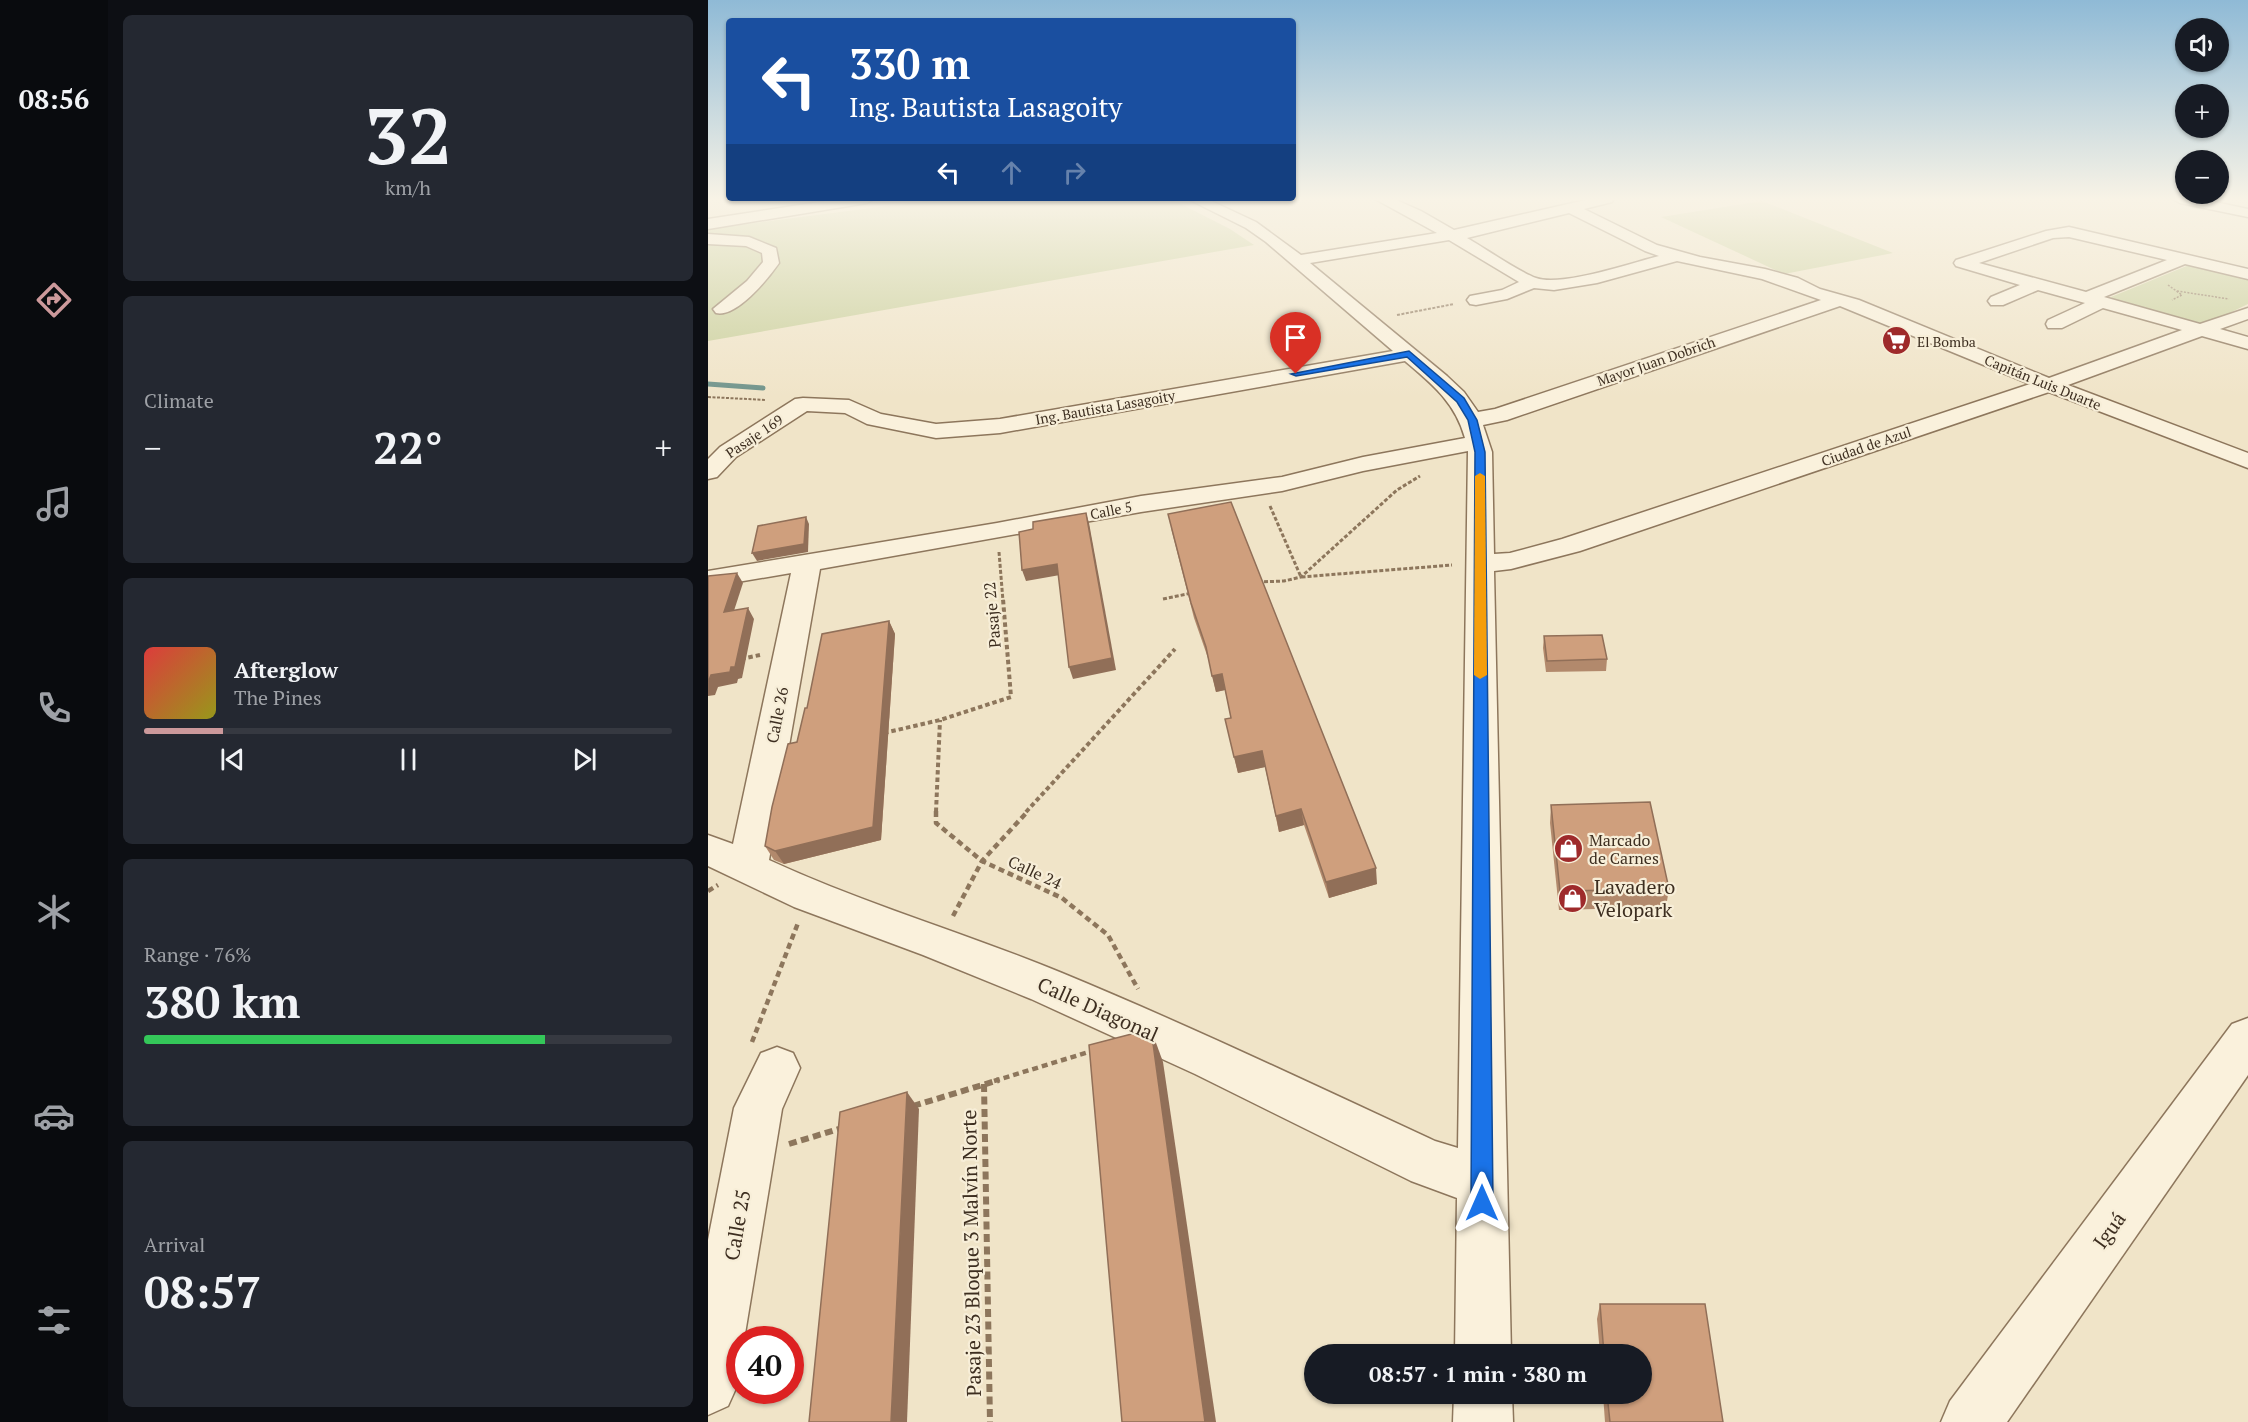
<!DOCTYPE html>
<html lang="en">
<head>
<meta charset="utf-8">
<style>
	body { margin:0; font-family:"PT Serif",serif; background:#242831; color:#f1f3f6; height:100vh; display:flex; flex-direction:column; font-size:22px; white-space:nowrap }
	* { box-sizing:border-box; margin:0 }
	p { font-size:20px; color:#9ea1a6 }
	.icon { flex:none; width:33px; height:33px; fill:none; stroke:currentColor; stroke-width:2; stroke-linecap:round; stroke-linejoin:round }
	.map { position:relative; flex:1; overflow:hidden }
	.drawer { display:flex; flex-direction:column; gap:15px; padding:15px; background:#0d0f14; width:600px }
	.drawer>* { flex:none }
	.banner { position:absolute; left:18px; top:18px; width:570px; height:183px; border-radius:6px; box-shadow:0 2px 4px #0004; background:#1a4fa0; color:#fff; overflow:hidden }
	.tools { position:absolute; left:1467px; top:18px; display:grid; gap:12px }
	.tools a { display:grid; place-items:center; width:54px; height:54px; border-radius:50%; background:#171b24; box-shadow:0 2px 4px #0004; font-size:30px }
	.speed { position:absolute; left:18px; top:1326px; display:flex; gap:12px; font-size:30px; font-weight:700; text-align:center }
	.speed>* { display:grid; place-content:center; width:78px; height:78px; border-radius:50%; background:#171b24; box-shadow:0 2px 4px #0004; line-height:1 }
	.speed .limit { border:9px solid #d22; background:#fff; color:#111 }
	.pin { position:absolute; display:grid; place-items:center; width:51px; height:51px; color:#fff; margin:-62px -26px; border-radius:50% 50% 50% 0; rotate:-45deg; box-shadow:0 0 6px #0007 }
	.pin .icon { rotate:45deg }
	.me { position:absolute; width:66px; margin:-33px; rotate:0deg; stroke-linejoin:round; filter:drop-shadow(0 0 4px #0008) }
	.turn { display:flex; align-items:center; gap:21px; height:126px; padding:0 24px; font-size:27px }
	.turn .icon { width:78px; height:78px; stroke-width:2.5 }
	.turn b { display:block; font-size:42px; line-height:51px }
	.lanes { display:flex; align-items:center; height:57px; padding:0 24px; background:#0003; justify-content:center; gap:30px; direction:ltr }
	.lanes .off { opacity:.35 }
	.big { font-size:45px; font-weight:600; line-height:1.1 }
	.drawer .card { flex:1; display:flex; flex-direction:column; justify-content:center; gap:9px; min-width:0; padding:0 21px; border-radius:9px; background:#242831 }
	.drawer .dial { align-items:center; gap:0 }
	.dial b { font-size:78px; line-height:1 }
	.song { display:flex; align-items:center; gap:18px }
	.cover { width:72px; height:72px; border-radius:9px; background:linear-gradient(135deg,hsl(0 70% 55%),hsl(60 70% 35%)) }
	.played { height:6px; border-radius:3px; background:linear-gradient(90deg,#cc999b 15%,#363941 15%) }
	.keys { display:flex; justify-content:space-around; direction:ltr }
	.heat { display:flex; justify-content:space-between; align-items:center; font-size:33px; direction:ltr }
	.charge { height:9px; border-radius:4px; background:linear-gradient(90deg,#34c759 76%,#363941 0) }
	.trip { position:absolute; left:596px; top:1344px; width:348px; height:60px; border-radius:30px; background:#171b24; box-shadow:0 2px 4px #0004; font-weight:600; line-height:60px; text-align:center }
	main { display:flex; flex:1; min-height:0 }
	.menu { display:flex; flex-direction:column; width:108px; justify-content:space-around; align-items:center; background:#090b0e; color:#9ea1a6 }
	.menu .icon { width:42px; height:42px }
	.menu .selected { color:#cc999b }
	.menu b { font-size:27px; color:#f1f3f6 }
	.map>svg:first-child { display:block }
	.green { fill:#c9cf9b }
	.lines { fill:none; stroke-linecap:round; stroke-linejoin:round }
	.stream { stroke:#6f938a; stroke-width:5 }
	.minor-casing { stroke:#8d765c; stroke-width:3 }
	.path-far5 { stroke:#8d765c; stroke-width:1.5; stroke-dasharray:2 1.5; stroke-linecap:butt }
	.path-far4 { stroke:#8d765c; stroke-width:2; stroke-dasharray:3 1.5; stroke-linecap:butt }
	.path-far3 { stroke:#8d765c; stroke-width:3; stroke-dasharray:4 2; stroke-linecap:butt }
	.path-far2 { stroke:#8d765c; stroke-width:4; stroke-dasharray:4.5 3; stroke-linecap:butt }
	.path-far1 { stroke:#8d765c; stroke-width:4.5; stroke-dasharray:6 4; stroke-linecap:butt }
	.path { stroke:#8d765c; stroke-width:6; stroke-dasharray:8 4.5; stroke-linecap:butt }
	.minor { fill:#faf1dc; fill-rule:evenodd }
	.wall { fill:#b2896c }
	.shaded-wall { fill:#916f58 }
	.building { fill:#cf9f7d; stroke:#916f58; stroke-width:1.5 }
	.route { fill:#1a73e8; stroke:#114b97; stroke-width:1.5 }
	.slow { fill:#f59e0b }
	.labels { text-anchor:middle; dominant-baseline:central; stroke-width:4.5; stroke-linejoin:round; paint-order:stroke }
	.far-poi-label { font-size:14px; fill:#3d2e20; stroke:#f7eed8; text-anchor:start }
	.far-street-label { font-size:14px; fill:#3d2e20; stroke:#f7eed8 }
	.street-label { font-size:16px; fill:#3d2e20; stroke:#f7eed8 }
	.poi-label { font-size:16px; fill:#3d2e20; stroke:#f7eed8; text-anchor:start }
	.near-poi-label { font-size:20px; fill:#3d2e20; stroke:#f7eed8; text-anchor:start }
	.near-street-label { font-size:20px; fill:#3d2e20; stroke:#f7eed8 }
</style>
</head>
<body>
<main>
<nav class="menu">
<b>08:56</b>
<svg class="icon selected" aria-label="directions" viewBox="0 0 24 24"><path d="M12 3l9 9-9 9-9-9zM9 14v-3h6M13 9l2 2-2 2"/></svg>
<svg class="icon" aria-label="music" viewBox="0 0 24 24"><path d="M9 18V5l10-2v13"/><circle cx="6" cy="18" r="3"/><circle cx="16" cy="16" r="3"/></svg>
<svg class="icon" aria-label="phone" viewBox="0 0 24 24"><path d="M5 4h4l2 5-3 2q2 4 5 5l2-3 5 2v4C11 20 4 13 5 4z"/></svg>
<svg class="icon" aria-label="climate" viewBox="0 0 24 24"><path d="M12 3v18M4 7l16 10M4 17L20 7"/></svg>
<svg class="icon" aria-label="car" viewBox="0 0 24 24"><path d="M5 17H2v-5l4-1 3-4h7l3 4 3 1v5h-3M9 17h6M6 11h13"/><circle cx="7" cy="17" r="2"/><circle cx="17" cy="17" r="2"/></svg>
<svg class="icon" aria-label="filters" viewBox="0 0 24 24"><path d="M4 7h16M4 17h16"/><circle cx="9" cy="7" r="2"/><circle cx="15" cy="17" r="2"/></svg>
</nav>
<section class="drawer">
<div class="card dial"><b>32</b><p>km/h</p></div>
<div class="card"><p>Climate</p>
<div class="heat"><a>−</a><b class="big">22°</b><a>+</a></div>
</div>
<div class="card">
<div class="song"><i class="cover"></i><div><b>Afterglow</b><p>The Pines</p></div></div>
<div class="played"></div>
<div class="keys"><svg class="icon" aria-label="previous" viewBox="0 0 24 24"><path d="M18 5L8 12l10 7zM5 5v14"/></svg><svg class="icon" aria-label="pause" viewBox="0 0 24 24"><path d="M8 5v14M16 5v14"/></svg><svg class="icon" aria-label="next" viewBox="0 0 24 24"><path d="M6 5l10 7-10 7zM19 5v14"/></svg></div>
</div>
<div class="card"><p>Range · 76%</p><b class="big">380 km</b><div class="charge"></div></div>
<div class="card"><p>Arrival</p><b class="big">08:57</b></div>
</section>
<div class="map">
<svg width="1540" height="1422" viewBox="0 0 1540 1422">
	<rect width="100%" height="100%" fill="#f0e4c8"/>
	<g class="green">
		<polygon points="234,199 463,199 522,229 546,245 0,341 0,229"/>
		<polygon points="1054,201 1185,253 1076,274 953,217"/>
		<polygon points="1481,265 1540,277 1540,304 1503,322 1488,323 1406,300 1403,297"/>
	</g>
	<g class="lines">
		<polyline class="stream" points="0,384 55,388"/>
		<defs>
			<g id="minor">
				<polygon points="131,199 166,199 159,203 0,229 0,219"/>
				<path d="M480 199H499L548 222 593 255 729 233 667 199H686L713 211 746 230 882 199H906L904 202 876 209 949 245 992 257 1057 269 1090 278 1112 289 1151 300 1341 378 1474 330 1395 308 1354 328H1340L1338 324 1340 320 1377 303 1330 290 1295 305H1283L1280 301 1283 297 1312 285 1248 266 1246 263 1248 260 1338 231 1361 227 1540 269V279L1477 264 1396 297 1492 324 1540 308V319L1512 329 1540 337V349L1494 336 1360 385 1540 453V468L1341 392 872 551 803 569 786 571 803 1354H747L749 1198 703 1181 487 1074 323 999 215 955 86 907 0 866V835L25 844 83 573 0 587V571L289 523 433 496 574 477 655 457 757 438C747 402 724 384 697 361L292 433 228 438 159 424 137 413 99 411 28 457 9 477 0 479V459L12 447 87 399 95 398 141 400 173 414 228 424 292 419 685 351 558 242 538 228ZM861 213 937 251 951 256C923 263 854 287 828 278 809 271 777 248 759 238ZM1361 237 1459 260 1378 292 1271 263 1345 238ZM741 240 811 282 794 290 762 296 759 300 762 304 768 305 799 299 826 288 846 290 889 283 969 261 1054 279 1113 300 787 409 770 412 756 392 739 376 602 263ZM1132 306 1322 384 854 539 802 553 786 554 784 452 775 425 799 420ZM760 451 750 1148 727 1141C604 1084 480 1025 354 973 257 933 156 904 61 860L112 569 433 512 574 491 655 471Z"/>
				<polygon points="1465,199 1493,199 1540,209 1540,217 1472,203"/>
				<path d="M0 234 41 237 68 248 71 263C60 279 28 318 8 313L5 309 39 281 55 262 54 253 38 246 0 244Z"/>
				<polygon points="1540,1018 1540,1075 1299,1422 1233,1422 1242,1401 1524,1024"/>
				<polygon points="69,1047 85,1053 92,1068 74,1109 36,1340 32,1340 29,1386 20,1406 0,1415 0,1240 26,1108 53,1053"/>
				<polygon points="746,1394 804,1394 805,1422 745,1422"/>
			</g>
		</defs>
		<use href="#minor" class="minor-casing"/>
		<g class="path-far5">
			<polyline points="1460,285 1474,295 1464,300"/>
			<polyline points="1469,291 1521,299"/>
		</g>
		<g class="path-far4">
			<polyline points="689,315 746,304"/>
			<polyline points="0,397 58,400"/>
		</g>
		<g class="path-far3">
			<polyline points="562,506 593,577 744,565"/>
			<polyline points="291,552 295,601"/>
			<polyline points="550,582 576,581 593,577 689,490 712,476"/>
			<polyline points="455,599 484,593"/>
		</g>
		<g class="path-far2">
			<polyline points="33,659 52,655"/>
			<polyline points="176,733 232,720 303,697 295,599"/>
			<polyline points="228,812 232,720"/>
			<polyline points="318,812 467,649"/>
		</g>
		<g class="path-far1">
			<polyline points="228,811 228,823 274,861 354,898 400,935 430,989"/>
			<polyline points="0,891 10,885"/>
			<polyline points="245,916 274,861 320,811"/>
			<polyline points="44,1042 90,923"/>
			<polyline points="286,1081 384,1051"/>
		</g>
		<g class="path">
			<polyline points="276,1084 282,1422"/>
			<polyline points="205,1106 291,1080"/>
			<polyline points="81,1144 134,1128"/>
		</g>
		<use href="#minor" class="minor"/>
	</g>
	<g class="wall">
		<polygon points="463,528 669,884 621,898 596,825 571,832 557,767 530,773 517,719 523,718 517,690 508,692 501,661 486,618"/>
		<polygon points="181,621 187,634 173,840 76,864 66,860 57,846 99,708"/>
		<polygon points="836,636 899,659 898,671 838,672 835,648"/>
		<polygon points="843,805 961,889 958,907 851,910 842,823"/>
		<polygon points="892,1304 1015,1422 897,1422 895,1394 933,1394 933,1354 892,1354 889,1319"/>
	</g>
	<g class="shaded-wall">
		<polygon points="378,513 381,523 408,670 365,679 361,667"/>
		<polygon points="98,517 101,524 100,552 49,561 44,553"/>
		<polygon points="349,564 352,575 318,581 314,570"/>
		<polygon points="29,573 35,583 22,623 16,612"/>
		<polygon points="40,608 46,619 34,678 30,679 29,683 10,687 7,695 0,696 0,683 3,675"/>
		<polygon points="181,621 187,634 173,840 76,864 67,851"/>
		<polygon points="514,674 517,690 508,692 504,676"/>
		<polygon points="554,751 557,767 530,773 526,757"/>
		<polygon points="593,809 596,825 571,832 568,816"/>
		<polygon points="668,868 669,884 621,898 618,882"/>
		<polygon points="443,1029 455,1062 508,1422 497,1422"/>
		<polygon points="199,1092 211,1109 199,1422 183,1422"/>
	</g>
	<g class="building">
		<polygon points="523,502 668,868 618,882 593,809 568,816 554,751 526,757 517,719 523,718 514,674 504,676 498,647 483,603 460,514"/>
		<polygon points="378,513 404,658 361,667 349,564 314,570 311,532 325,529 325,522"/>
		<polygon points="98,517 96,544 44,553 50,526"/>
		<polygon points="29,573 16,612 40,608 27,667 23,667 22,672 3,675 0,683 0,576"/>
		<polygon points="181,621 165,827 67,851 57,846 64,807 80,744 89,742 97,708 99,708 114,634"/>
		<polygon points="894,635 899,659 839,661 836,636"/>
		<polygon points="942,802 961,889 852,891 843,805"/>
		<polygon points="443,1029 497,1422 414,1422 381,1045"/>
		<polygon points="199,1092 183,1422 101,1422 132,1112"/>
		<polygon points="892,1304 997,1304 1015,1422 902,1422 899,1394 933,1394 933,1354 896,1354"/>
	</g>
	<linearGradient id="sky" x2="0" y2="1"><stop stop-color="#8fbad6"/><stop offset="0.5" stop-color="#f8f3e6"/><stop offset="1" stop-color="#f8f3e6" stop-opacity="0"/></linearGradient>
	<rect width="1540" height="398" fill="url(#sky)"/>
	<polygon class="route" points="701,351 756,398 769,420 777,452 785,1203 781,1211 774,1214 767,1211 763,1203 767,452 760,420 749,402 699,357 588,376 583,374"/>
	<polygon class="slow" points="772,473 777,476 779,675 772,679 766,675 767,476"/>
	<defs>
		<symbol id="supermarket-disc" viewBox="-11 -11 22 22"><circle r="9.5" fill="#9e2a2b" stroke="#f7eed8"/><path d="M-6-5.5h2.5l.6 2H6L4.5 2H-2.5L-4.4-4H-6ZM-1.5 3.2a1.3 1.3 0 1 0 .1 0ZM3 3.2a1.3 1.3 0 1 0 .1 0Z" fill="#fff"/></symbol>
		<symbol id="shop-disc" viewBox="-11 -11 22 22"><circle r="9.5" fill="#9e2a2b" stroke="#f7eed8"/><path d="M-5-2.5h2.3a2.7 3.5 0 0 1 5.4 0H5L5.5 6h-11ZM-1.5-2.5h3a1.5 2.3 0 0 0-3 0Z" fill="#fff"/></symbol>
	</defs>
	<g fill-rule="evenodd">
		<use href="#supermarket-disc" x="1172" y="324" width="33" height="33"/>
		<use href="#shop-disc" x="844" y="832" width="33" height="33"/>
		<use href="#shop-disc" x="848" y="882" width="33" height="33"/>
	</g>
	<g class="labels">
		<g class="far-poi-label">
			<text x="1209" y="341">El Bomba</text>
		</g>
		<g class="far-street-label">
			<text transform="translate(948 361) rotate(-19)">Mayor Juan Dobrich</text>
			<text transform="translate(1335 382) rotate(22)">Capitán Luis Duarte</text>
			<text transform="translate(397 407) rotate(-10)">Ing. Bautista Lasagoity</text>
			<text transform="translate(46 436) rotate(-34)">Pasaje 169</text>
			<text transform="translate(1158 446) rotate(-19)">Ciudad de Azul</text>
			<text transform="translate(403 510) rotate(-11)">Calle 5</text>
		</g>
		<g class="street-label">
			<text transform="translate(284 615) rotate(-95)">Pasaje 22</text>
			<text transform="translate(69 715) rotate(-79)">Calle 26</text>
			<text transform="translate(327 872) rotate(25)">Calle 24</text>
		</g>
		<g class="poi-label">
			<text x="881" y="840">Marcado<tspan x="881" dy="18">de Carnes</tspan></text>
		</g>
		<g class="near-poi-label">
			<text x="886" y="886">Lavadero<tspan x="886" dy="23">Velopark</tspan></text>
		</g>
		<g class="near-street-label">
			<text transform="translate(390 1009) rotate(24)">Calle Diagonal</text>
			<text transform="translate(29 1225) rotate(-80)">Calle 25</text>
			<text transform="translate(1401 1230) rotate(-54)">Iguá</text>
			<text transform="translate(263 1253) rotate(-91)">Pasaje 23 Bloque 3 Malvín Norte</text>
		</g>
	</g>
</svg>
<div class="tools">
<a><svg class="icon" aria-label="sound" viewBox="0 0 24 24"><path d="M4 9h4l5-4v14l-5-4H4zM17 9q2 3 0 6"/></svg></a>
<a>+</a>
<a>−</a>
</div>
<div class="speed"><div class="limit">40</div></div>
<div class="pin" style="left:588px;top:374px;background:#d93025"><svg class="icon" aria-label="arrive" viewBox="0 0 24 24"><path d="M6 21V4h12l-3 4 3 4H6"/></svg></div>
<svg class="me" style="left:774px;top:1203px" viewBox="-20 -20 40 40"><path d="M0-17L14 15 0 8-14 15z" fill="#1a73e8" stroke="#fff" stroke-width="4"/></svg>
<div class="trip">08:57 · 1 min · 380 m</div>
<div class="banner">
<div class="turn"><svg class="icon" aria-label="left" viewBox="0 0 24 24"><path d="M17 20v-9H6M10 6l-5 5 5 5"/></svg><div><b>330 m</b>Ing. Bautista Lasagoity</div></div>
<div class="lanes"><svg class="icon" aria-label="left" viewBox="0 0 24 24"><path d="M17 20v-9H6M10 6l-5 5 5 5"/></svg><svg class="icon off" aria-label="ahead" viewBox="0 0 24 24"><path d="M12 20V5M6 11l6-6 6 6"/></svg><svg class="icon off" aria-label="right" viewBox="0 0 24 24"><path d="M7 20v-9h11M14 6l5 5-5 5"/></svg></div>
</div>
</div>
</main>
</body>
</html>
